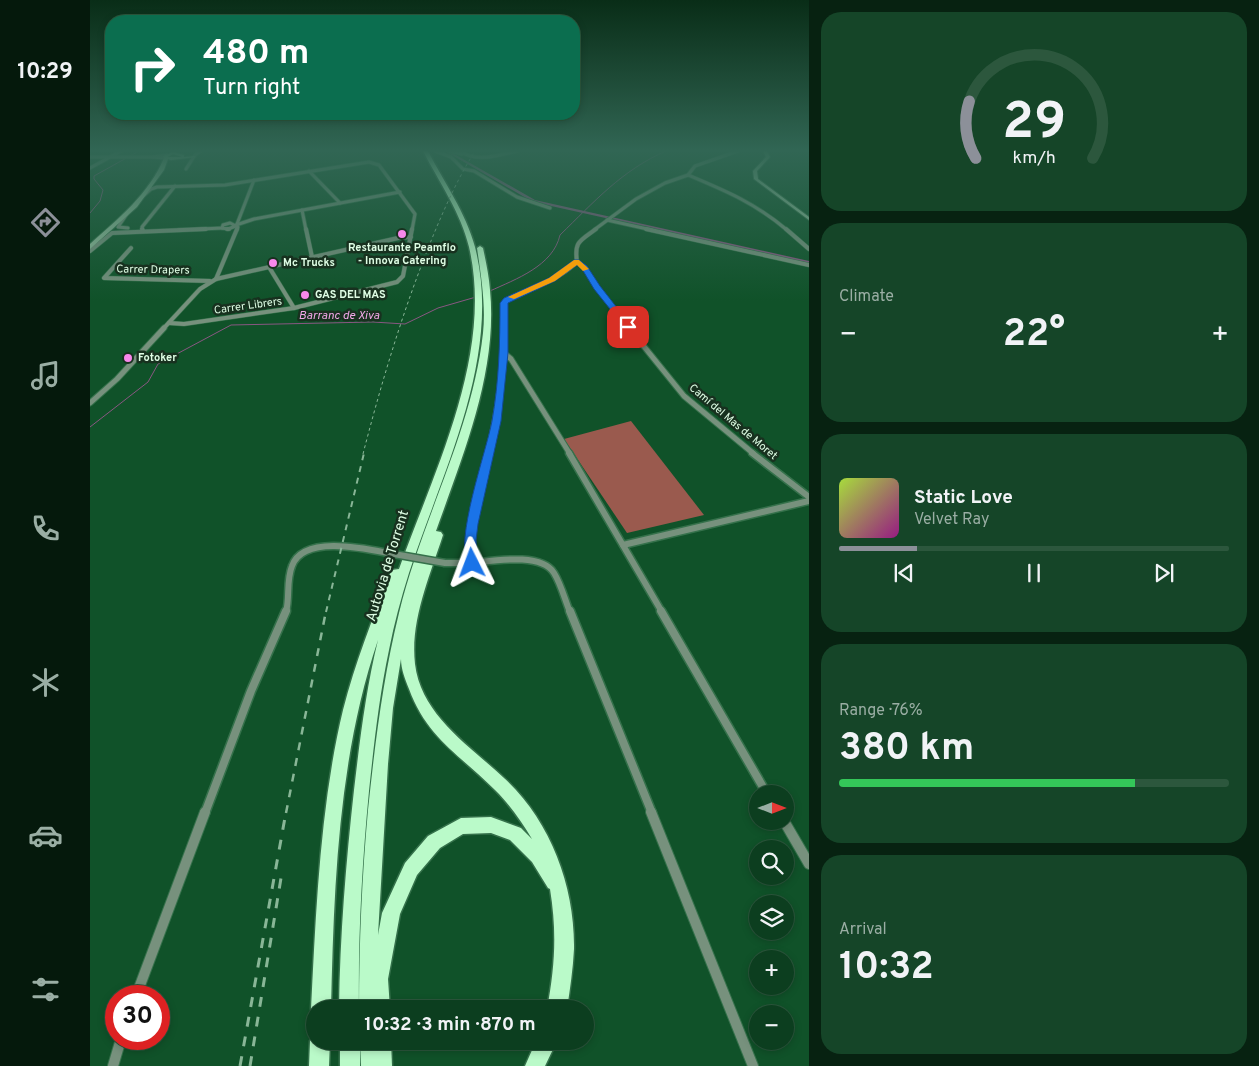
<!DOCTYPE html>
<html lang="en">
<head>
<meta charset="utf-8">
<style>
	body { margin:0; font-family:Overpass,sans-serif; background:#154528; color:#f1f3f6; height:100vh; display:flex; flex-direction:column; font-size:19px; white-space:nowrap }
	* { box-sizing:border-box; margin:0 }
	p { font-size:16px; color:#9aaea4 }
	.icon { flex:none; width:28px; height:28px; fill:none; stroke:currentColor; stroke-width:2; stroke-linecap:round; stroke-linejoin:round }
	.map { position:relative; flex:1; overflow:hidden }
	.details { display:flex; flex-direction:column; gap:12px; padding:12px; background:#072211; width:450px }
	.details>* { flex:none }
	.guide { position:absolute; left:15px; top:15px; width:475px; height:105px; border-radius:20px; box-shadow:0 2px 8px #0003,0 0 0 1px #2c573d; background:#0b6e4f; color:#fff; overflow:hidden }
	.needle { width:32px; rotate:90deg }
	.controls { position:absolute; left:659px; top:785px; display:grid; gap:10px }
	.controls a { display:grid; place-items:center; width:45px; height:45px; border-radius:50%; background:#0c3e1f; box-shadow:0 2px 8px #0003,0 0 0 1px #2c573d; font-size:25px }
	.speed { position:absolute; left:15px; top:985px; display:flex; gap:10px; font-size:25px; font-weight:700; text-align:center }
	.speed>* { display:grid; place-content:center; width:65px; height:65px; border-radius:50%; background:#0c3e1f; box-shadow:0 2px 8px #0003,0 0 0 1px #2c573d; line-height:1 }
	.speed .limit { border:8px solid #d22; background:#fff; color:#111 }
	.pin { position:absolute; display:grid; place-items:center; width:42px; height:42px; color:#fff; margin:-21px; border-radius:10px; box-shadow:0 2px 8px #0006 }
	.me { position:absolute; width:55px; margin:-28px; rotate:357deg; stroke-linejoin:round; filter:drop-shadow(0 0 4px #0008) }
	.turn { display:flex; align-items:center; gap:18px; height:105px; padding:0 15px; font-size:22px }
	.turn .icon { width:65px; height:65px; stroke-width:2.5 }
	.turn b { display:block; font-size:35px; line-height:42px }
	.big { font-size:38px; font-weight:700; line-height:1.1 }
	.details .widget { flex:1; display:flex; flex-direction:column; justify-content:center; gap:8px; min-width:0; padding:0 18px; border-radius:20px; background:#154528 }
	.details .dial { align-items:center; gap:0 }
	.dial svg { height:130px; overflow:visible; fill:none; stroke:#2c573d; stroke-width:7; stroke-linecap:round; text-anchor:middle }
	.dial text { fill:#f1f3f6; stroke:none }
	.song { display:flex; align-items:center; gap:15px }
	.cover { width:60px; height:60px; border-radius:8px; background:linear-gradient(135deg,hsl(80 70% 55%),hsl(310 70% 35%)) }
	.played { height:5px; border-radius:2px; background:linear-gradient(90deg,#8c9099 20%,#2c573d 20%) }
	.keys { display:flex; justify-content:space-around; direction:ltr }
	.heat { display:flex; justify-content:space-between; align-items:center; font-size:28px; direction:ltr }
	.charge { height:8px; border-radius:4px; background:linear-gradient(90deg,#34c759 76%,#2c573d 0) }
	.trip { position:absolute; left:216px; top:1000px; width:288px; height:50px; border-radius:25px; background:#0c3e1f; box-shadow:0 2px 8px #0003,0 0 0 1px #2c573d; font-weight:700; line-height:50px; text-align:center }
	main { display:flex; flex:1; min-height:0 }
	.dock { display:flex; flex-direction:column; width:90px; justify-content:space-around; align-items:center; background:#05190c; color:#9aaea4 }
	.dock .icon { width:35px; height:35px }
	.dock .active { color:#8c9099 }
	.dock b { font-size:22px; color:#f1f3f6 }
	.map>svg:first-child { display:block }
	.green { fill:#9a5a4e }
	.lines { fill:none; stroke-linecap:round; stroke-linejoin:round }
	.stream { stroke:#895782; stroke-width:1 }
	.canal { fill:#895782; fill-rule:evenodd }
	.street-far5-casing { stroke:#35714b; stroke-width:4.5 }
	.street-far4-casing { stroke:#35714b; stroke-width:5 }
	.street-far3-casing { stroke:#35714b; stroke-width:7 }
	.street-far2-casing { stroke:#35714b; stroke-width:9 }
	.street-far1-casing { stroke:#35714b; stroke-width:11 }
	.street-casing { stroke:#35714b; stroke-width:12 }
	.secondary-casing { stroke:#35714b; stroke-width:2 }
	.highway-casing { stroke:#35714b; stroke-width:3 }
	.street-far5 { stroke:#77917d; stroke-width:3 }
	.street-far4 { stroke:#77917d; stroke-width:4 }
	.street-far3 { stroke:#77917d; stroke-width:5 }
	.street-far2 { stroke:#77917d; stroke-width:6 }
	.street-far1 { stroke:#77917d; stroke-width:8 }
	.street { stroke:#77917d; stroke-width:10 }
	.secondary { fill:#93bc9c; fill-rule:evenodd }
	.highway { fill:#bafac9; fill-rule:evenodd }
	.rail-far3 { stroke:#89b697; stroke-width:1; stroke-dasharray:3 3; stroke-linecap:butt }
	.rail-far2 { stroke:#89b697; stroke-width:2; stroke-dasharray:6 6; stroke-linecap:butt }
	.rail-far1 { stroke:#89b697; stroke-width:2.5; stroke-dasharray:8 8; stroke-linecap:butt }
	.rail { stroke:#89b697; stroke-width:3; stroke-dasharray:10 10; stroke-linecap:butt }
	.street-bridge-casing { stroke:#35714b; stroke-width:9; stroke-linecap:butt }
	.street-bridge { stroke:#77917d; stroke-width:6 }
	.route { fill:#1a73e8; stroke:#114b97 }
	.slow { fill:#f59e0b }
	.poi-dot { fill:#f888eb; stroke:#18311f; stroke-width:2 }
	.labels { text-anchor:middle; dominant-baseline:central; stroke-width:5; stroke-linejoin:round; paint-order:stroke }
	.far-poi-label { font-size:11px; font-weight:bold; fill:#defde4; stroke:#18311f; text-anchor:start }
	.far-street-label { font-size:11px; fill:#defde4; stroke:#18311f }
	.far-water-label { font-size:12px; font-style:italic; fill:#f2a8e8; stroke:#18311f }
	.street-label { font-size:14px; fill:#defde4; stroke:#18311f }
</style>
</head>
<body>
<main>
<nav class="dock">
<b>10:29</b>
<svg class="icon active" aria-label="directions" viewBox="0 0 24 24"><path d="M12 3l9 9-9 9-9-9zM9 14v-3h6M13 9l2 2-2 2"/></svg>
<svg class="icon" aria-label="music" viewBox="0 0 24 24"><path d="M9 18V5l10-2v13"/><circle cx="6" cy="18" r="3"/><circle cx="16" cy="16" r="3"/></svg>
<svg class="icon" aria-label="phone" viewBox="0 0 24 24"><path d="M5 4h4l2 5-3 2q2 4 5 5l2-3 5 2v4C11 20 4 13 5 4z"/></svg>
<svg class="icon" aria-label="climate" viewBox="0 0 24 24"><path d="M12 3v18M4 7l16 10M4 17L20 7"/></svg>
<svg class="icon" aria-label="car" viewBox="0 0 24 24"><path d="M5 17H2v-5l4-1 3-4h7l3 4 3 1v5h-3M9 17h6M6 11h13"/><circle cx="7" cy="17" r="2"/><circle cx="17" cy="17" r="2"/></svg>
<svg class="icon" aria-label="filters" viewBox="0 0 24 24"><path d="M4 7h16M4 17h16"/><circle cx="9" cy="7" r="2"/><circle cx="15" cy="17" r="2"/></svg>
</nav>
<div class="map">
<svg width="719" height="1066" viewBox="0 0 719 1066">
	<rect width="100%" height="100%" fill="#105229"/>
	<polygon class="green" points="541,421 614,515 537,533 474,439"/>
	<g class="lines">
		<g class="stream">
			<polyline points="0,213 10,201 13,190 4,179 4,176 49,151"/>
			<path d="M400 291C426 279 463 266 470 235 504 202 532 170 576 151"/>
			<polyline points="0,427 58,382 68,364 141,325 283,322 315,324 348,308 386,297"/>
		</g>
		<polygon class="canal" points="359,151 445,200 719,261 719,263 443,202 355,151"/>
		<defs>
			<g id="street-far5">
				<polyline points="345,151 361,157 373,169 384,171 427,197 460,208"/>
				<polyline points="360,151 372,154"/>
				<path d="M370 151C386 163 409 155 427 151"/>
				<polyline points="0,157 63,157"/>
				<polyline points="74,158 63,157 77,155"/>
				<polyline points="0,168 31,151"/>
				<polyline points="96,169 105,155 111,151"/>
				<polyline points="219,171 250,203"/>
				<path d="M598 175C636 191 665 203 697 230"/>
				<polyline points="50,199 61,189 67,187 135,185 279,162 289,165 325,214 322,230"/>
				<polyline points="212,210 216,230"/>
				<polyline points="37,214 28,227 38,228"/>
				<polyline points="517,220 562,230"/>
				<polygon points="140,223 146,226 138,229 132,228 133,225"/>
				<polyline points="147,224 164,180"/>
				<polyline points="146,225 164,219 310,192"/>
				<polyline points="146,226 148,227 147,230"/>
				<polyline points="53,230 52,227 85,186"/>
				<polyline points="88,230 133,228"/>
				<polyline points="504,230 546,199 575,183 598,175 605,166 648,151"/>
			</g>
			<g id="street-far4">
				<polyline points="52,229 53,231"/>
				<polyline points="137,229 139,229"/>
				<polyline points="216,229 222,257"/>
				<polyline points="556,229 719,265"/>
				<polyline points="696,229 719,249"/>
				<polyline points="41,248 14,278 120,281"/>
				<polyline points="0,251 22,233 116,229"/>
				<polyline points="487,262 495,268 507,287 540,329"/>
				<polyline points="179,267 204,308"/>
				<polyline points="126,279 147,229"/>
				<polyline points="79,323 94,324 204,308 307,282 313,276 322,229"/>
				<polyline points="73,329 110,289 126,279 308,238 321,237"/>
				<path d="M414 329V303L416 300C441 289 467 281 487 262 484 241 490 241 506 229"/>
			</g>
			<g id="street-far3">
				<polyline points="539,328 594,396 664,454"/>
				<polyline points="414,353 421,359 480,454"/>
				<polyline points="0,403 27,379 74,328"/>
				<path d="M398 454C408 412 414 370 414 328"/>
			</g>
			<g id="street-far2">
				<path d="M399 453 382 525V563C403 561 451 552 464 573 471 584 475 600 480 612"/>
				<polyline points="479,453 572,612"/>
				<polyline points="662,453 719,497"/>
				<polyline points="533,545 719,501"/>
				<polyline points="355,563 382,563"/>
				<path d="M196 612C200 597 196 581 202 566 213 535 273 548 298 553"/>
			</g>
			<g id="street-far1">
				<polyline points="480,611 562,813"/>
				<polyline points="571,611 677,794"/>
				<polyline points="115,813 161,691 196,611"/>
			</g>
			<g id="street">
				<polyline points="561,812 663,1066"/>
				<polyline points="694,821 719,864"/>
				<polyline points="46,996 115,812"/>
				<polyline points="23,1066 31,1039"/>
			</g>
			<g id="secondary">
				<polygon points="673,151 677,151 680,157 667,171 668,179 719,217 719,220 664,179 663,171 676,157"/>
				<path d="M83 152 94 155V157L104 156 106 157 81 160 78 159 74 170 47 207 0 249V244C28 219 59 194 74 158L73 156ZM83 154 92 157H78Z"/>
			</g>
			<g id="highway">
				<path d="M333 151H338C354 182 376 213 385 247 413 356 352 472 319 573 311 598 304 624 299 650 289 697 284 744 279 791 272 864 268 936 269 1009H249C250 935 256 862 264 790 270 739 276 689 288 640 248 758 244 886 241 1009H225V1016L221 1009C226 911 230 806 253 710 265 663 283 618 300 573L302 570 309 569C344 471 404 354 379 247 371 213 349 182 333 151Z"/>
				<path d="M390 246 393 248C396 262 399 276 400 290 408 372 373 455 346 531L351 532 353 535C340 576 320 620 325 664 331 715 380 746 414 778 460 820 485 886 484 949 483 969 480 989 477 1009H457C465 966 467 932 460 889L458 888 442 862 420 840 401 833 373 834 350 848 327 875 310 914 298 979 300 1009H269C269 942 272 876 278 810 285 743 293 678 309 613 332 518 382 432 393 333 396 305 391 276 387 248ZM311 659C311 669 315 679 319 689 337 738 370 755 405 790 420 805 431 821 442 839L431 828 401 817 371 818 338 836 315 863 292 913 288 935 298 764 303 708Z"/>
				<polygon points="225,1033 225,1041 240,1041 239,1066 219,1066 220,1041"/>
				<rect x="250" y="1041" width="20" height="25"/>
				<polygon points="270,1041 301,1041 302,1066 271,1066"/>
				<polygon points="446,1041 467,1041 455,1066 435,1066"/>
			</g>
		</defs>
		<use href="#street-far5" class="street-far5-casing"/>
		<use href="#street-far4" class="street-far4-casing"/>
		<use href="#street-far3" class="street-far3-casing"/>
		<use href="#street-far2" class="street-far2-casing"/>
		<use href="#street-far1" class="street-far1-casing"/>
		<use href="#street" class="street-casing"/>
		<use href="#secondary" class="secondary-casing"/>
		<use href="#highway" class="highway-casing"/>
		<use href="#street-far5" class="street-far5"/>
		<use href="#street-far4" class="street-far4"/>
		<use href="#street-far3" class="street-far3"/>
		<use href="#street-far2" class="street-far2"/>
		<use href="#street-far1" class="street-far1"/>
		<use href="#street" class="street"/>
		<use href="#secondary" class="secondary"/>
		<use href="#highway" class="highway"/>
		<path class="rail-far3" d="M273 454C292 380 314 307 343 236 355 207 368 178 385 151"/>
		<polyline class="rail-far2" points="236,612 274,453"/>
		<polyline class="rail-far1" points="196,813 236,611"/>
		<g class="rail">
			<polyline points="150,1066 196,812"/>
			<polyline points="160,1066 192,872"/>
		</g>
		<defs>
			<polyline id="street-bridge" points="298,553 355,563"/>
		</defs>
		<use href="#street-bridge" class="street-bridge-casing"/>
		<use href="#street-bridge" class="street-bridge"/>
	</g>
	<linearGradient id="sky" x2="0" y2="1"><stop stop-color="#092d17"/><stop offset="0.5" stop-color="#316654"/><stop offset="1" stop-color="#316654" stop-opacity="0"/></linearGradient>
	<rect width="719" height="301" fill="url(#sky)"/>
	<path class="route" d="M484 260H489L497 266 510 286 542 327 536 329 504 289 492 269 487 265 465 281 418 303V353L411 421 388 524 386 540 388 563 386 567H378C364 540 396 453 402 421 409 382 410 342 410 303L414 298 459 278Z"/>
	<polygon class="slow" points="484,260 489,260 499,269 493,271 487,265 465,281 424,299 418,297 459,278"/>
	<g class="poi-dot">
		<circle cx="312" cy="234" r="5"/>
		<circle cx="183" cy="263" r="5"/>
		<circle cx="215" cy="295" r="5"/>
		<circle cx="38" cy="358" r="5"/>
	</g>
	<g class="labels">
		<g class="far-poi-label">
			<text x="312" y="248" text-anchor="middle">Restaurante Peamflo<tspan x="312" dy="13">- Innova Catering</tspan></text>
			<text x="193" y="263">Mc Trucks</text>
			<text x="225" y="295">GAS DEL MAS</text>
			<text x="48" y="358">Fotoker</text>
		</g>
		<g class="far-street-label">
			<text transform="translate(63 270) rotate(1)">Carrer Drapers</text>
			<text transform="translate(158 306) rotate(-8)">Carrer Librers</text>
			<text transform="translate(643 422) rotate(40)">Camí del Mas de Moret</text>
		</g>
		<g class="far-water-label">
			<text x="249" y="316">Barranc de Xiva</text>
		</g>
		<g class="street-label">
			<text transform="translate(298 566) rotate(-73)">Autovia de Torrent</text>
		</g>
	</g>
</svg>
<div class="controls">
<a><svg class="needle" viewBox="-14 -14 28 28"><path d="M0-13l5 13h-10z" fill="#e53935"/><path d="M0 13l5-13h-10z" fill="#9aaea4"/></svg></a>
<a><svg class="icon" aria-label="search" viewBox="0 0 24 24"><circle cx="10" cy="10" r="6"/><path d="M15 15l6 6"/></svg></a>
<a><svg class="icon" aria-label="layers" viewBox="0 0 24 24"><path d="M12 4l9 5-9 5-9-5zM3 14l9 5 9-5"/></svg></a>
<a>+</a>
<a>−</a>
</div>
<div class="speed"><div class="limit">30</div></div>
<div class="pin" style="left:538px;top:327px;background:#d93025"><svg class="icon" aria-label="arrive" viewBox="0 0 24 24"><path d="M6 21V4h12l-3 4 3 4H6"/></svg></div>
<svg class="me" style="left:382px;top:563px" viewBox="-20 -20 40 40"><path d="M0-17L14 15 0 8-14 15z" fill="#1a73e8" stroke="#fff" stroke-width="4"/></svg>
<div class="trip">10:32 · 3 min · 870 m</div>
<div class="guide">
<div class="turn"><svg class="icon" aria-label="right" viewBox="0 0 24 24"><path d="M7 20v-9h11M14 6l5 5-5 5"/></svg><div><b>480 m</b>Turn right</div></div>
</div>
</div>
<section class="details">
<div class="widget dial"><svg viewBox="0 0 100 80">
<path d="M14 69A42 42 0 1 1 86 69"/>
<path d="M14 69A42 42 0 0 1 10 34" stroke="#8c9099"/>
<text x="50" y="56" font-size="32" font-weight="700">29</text>
<text x="50" y="72" font-size="11">km/h</text>
</svg></div>
<div class="widget"><p>Climate</p>
<div class="heat"><a>−</a><b class="big">22°</b><a>+</a></div>
</div>
<div class="widget">
<div class="song"><i class="cover"></i><div><b>Static Love</b><p>Velvet Ray</p></div></div>
<div class="played"></div>
<div class="keys"><svg class="icon" aria-label="previous" viewBox="0 0 24 24"><path d="M18 5L8 12l10 7zM5 5v14"/></svg><svg class="icon" aria-label="pause" viewBox="0 0 24 24"><path d="M8 5v14M16 5v14"/></svg><svg class="icon" aria-label="next" viewBox="0 0 24 24"><path d="M6 5l10 7-10 7zM19 5v14"/></svg></div>
</div>
<div class="widget"><p>Range · 76%</p><b class="big">380 km</b><div class="charge"></div></div>
<div class="widget"><p>Arrival</p><b class="big">10:32</b></div>
</section>
</main>
</body>
</html>
